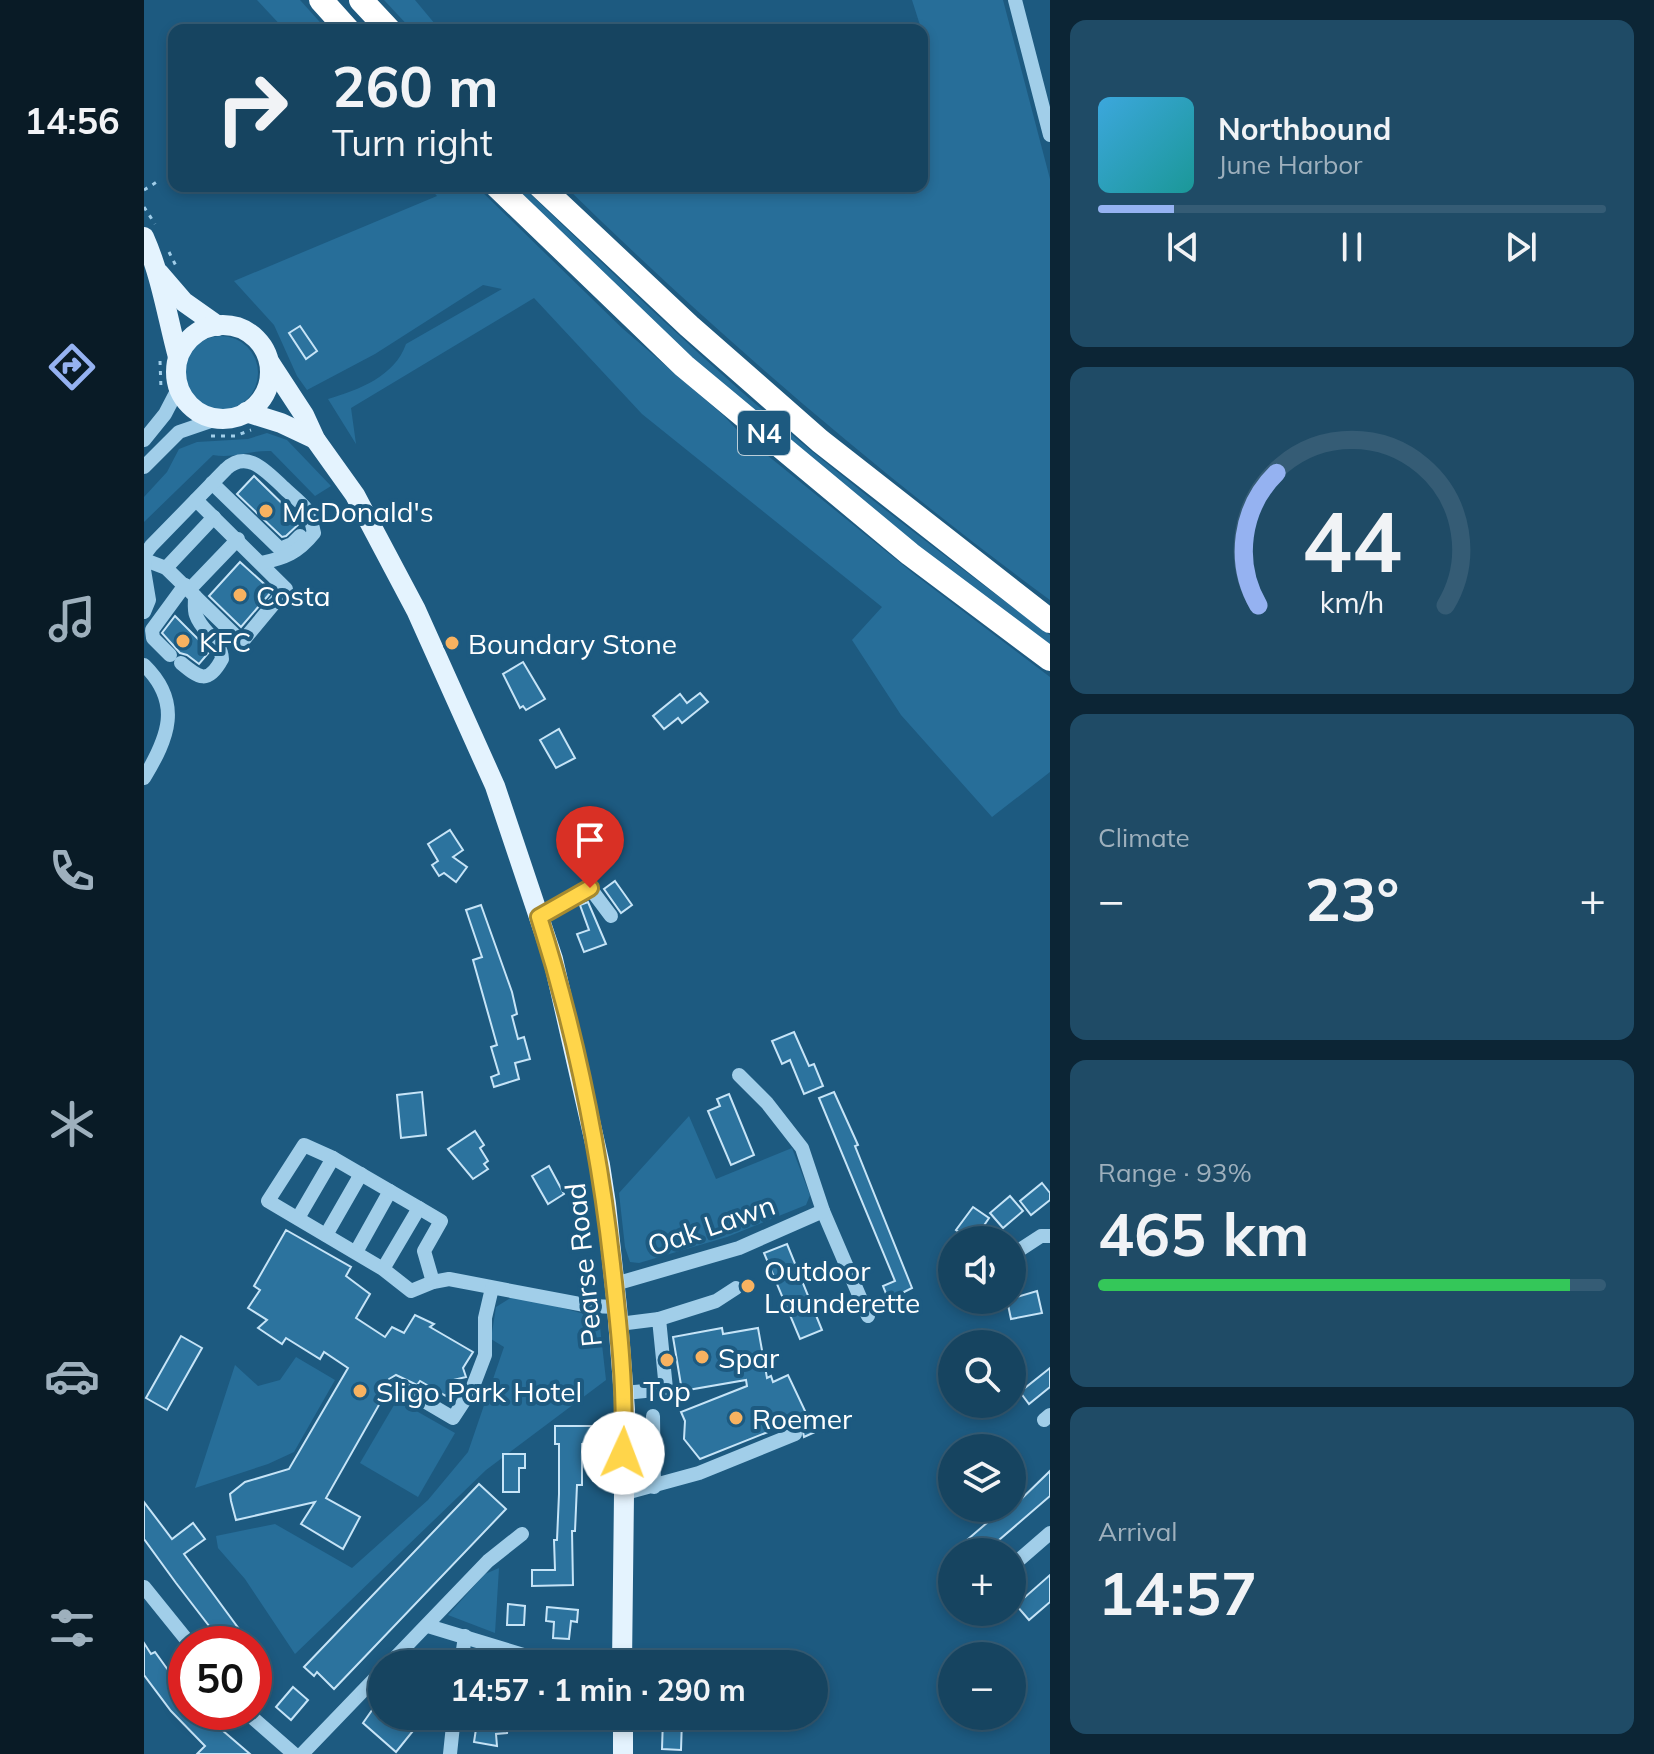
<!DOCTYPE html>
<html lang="en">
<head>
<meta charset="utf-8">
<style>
	body { margin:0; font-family:Mulish,sans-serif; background:#1f4b66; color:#f1f3f6; height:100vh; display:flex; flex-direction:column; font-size:30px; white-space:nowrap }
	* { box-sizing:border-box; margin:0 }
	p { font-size:26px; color:#9eb0bd }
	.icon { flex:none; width:44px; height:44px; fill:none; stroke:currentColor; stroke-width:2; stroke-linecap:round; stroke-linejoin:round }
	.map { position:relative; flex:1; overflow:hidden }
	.drawer { display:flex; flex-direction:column; gap:20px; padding:20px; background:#0c2535; width:604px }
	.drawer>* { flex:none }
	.guide { position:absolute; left:24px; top:24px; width:760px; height:168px; border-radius:16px; box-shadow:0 4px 12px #0003,0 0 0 2px #355c75; background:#164460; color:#f1f3f6; overflow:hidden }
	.tools { position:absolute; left:794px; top:1226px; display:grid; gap:16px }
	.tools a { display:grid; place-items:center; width:88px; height:88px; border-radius:50%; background:#164460; box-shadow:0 4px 12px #0003,0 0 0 2px #355c75; font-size:40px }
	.speed { position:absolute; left:24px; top:1626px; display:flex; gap:16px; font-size:40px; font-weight:700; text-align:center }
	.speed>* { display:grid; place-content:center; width:104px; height:104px; border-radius:50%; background:#164460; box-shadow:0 4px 12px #0003,0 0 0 2px #355c75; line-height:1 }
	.speed .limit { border:12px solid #d22; background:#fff; color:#111 }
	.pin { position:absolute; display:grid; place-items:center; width:68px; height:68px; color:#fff; margin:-82px -34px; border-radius:50% 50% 50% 0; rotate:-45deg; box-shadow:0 0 8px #0007 }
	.pin .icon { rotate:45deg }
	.me { position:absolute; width:88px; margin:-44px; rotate:2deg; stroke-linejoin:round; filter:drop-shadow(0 0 6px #0008) }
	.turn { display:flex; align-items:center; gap:28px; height:168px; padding:0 32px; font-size:36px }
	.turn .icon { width:104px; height:104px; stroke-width:2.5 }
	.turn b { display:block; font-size:56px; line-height:68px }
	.big { font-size:60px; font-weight:700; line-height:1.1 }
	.drawer .tile { flex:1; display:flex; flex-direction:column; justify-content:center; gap:12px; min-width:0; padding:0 28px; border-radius:16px; background:#1f4b66 }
	.drawer .dial { align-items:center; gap:0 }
	.dial svg { height:208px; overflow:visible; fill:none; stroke:#355c75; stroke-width:7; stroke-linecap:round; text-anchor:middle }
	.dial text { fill:#f1f3f6; stroke:none }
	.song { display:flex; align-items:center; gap:24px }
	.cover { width:96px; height:96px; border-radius:12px; background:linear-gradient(135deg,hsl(200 70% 55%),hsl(180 70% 35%)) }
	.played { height:8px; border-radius:4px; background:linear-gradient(90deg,#95b2f1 15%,#355c75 15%) }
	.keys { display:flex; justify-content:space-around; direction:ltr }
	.heat { display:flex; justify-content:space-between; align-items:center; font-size:44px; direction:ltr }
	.charge { height:12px; border-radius:6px; background:linear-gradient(90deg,#34c759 93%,#355c75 0) }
	.trip { position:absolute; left:224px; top:1650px; width:460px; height:80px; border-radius:40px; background:#164460; box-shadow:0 4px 12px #0003,0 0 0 2px #355c75; font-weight:700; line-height:80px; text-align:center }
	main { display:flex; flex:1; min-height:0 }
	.tabs { display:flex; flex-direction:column; width:144px; justify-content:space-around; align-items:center; background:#091b26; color:#9eb0bd }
	.tabs .icon { width:56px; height:56px }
	.tabs .active { color:#95b2f1 }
	.tabs b { font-size:36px; color:#f1f3f6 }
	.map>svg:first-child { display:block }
	.green { fill:#276e99 }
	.building { fill:#2c739e; stroke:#c6e4f7; stroke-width:2 }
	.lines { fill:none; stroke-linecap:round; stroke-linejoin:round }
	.path { stroke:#a1cee9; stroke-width:3; stroke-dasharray:4 6; stroke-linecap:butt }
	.minor { stroke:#a1cee9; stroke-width:14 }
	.major { stroke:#e4f3fe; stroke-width:20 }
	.highway { stroke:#fff; stroke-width:24 }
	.route-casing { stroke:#a68a30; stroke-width:20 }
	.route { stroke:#ffd54a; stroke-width:14 }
	.poi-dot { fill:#f8b260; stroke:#1d5a80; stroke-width:3 }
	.labels { text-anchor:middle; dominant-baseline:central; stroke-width:8; stroke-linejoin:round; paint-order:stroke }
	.shield { fill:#1d5a80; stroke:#bbced9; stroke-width:2 }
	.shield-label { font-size:26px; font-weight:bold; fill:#fff }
	.poi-label { font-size:28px; fill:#fff; stroke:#1d5a80; text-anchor:start }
	.street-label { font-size:28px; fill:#fff; stroke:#1d5a80 }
</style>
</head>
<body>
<main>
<nav class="tabs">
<b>14:56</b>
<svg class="icon active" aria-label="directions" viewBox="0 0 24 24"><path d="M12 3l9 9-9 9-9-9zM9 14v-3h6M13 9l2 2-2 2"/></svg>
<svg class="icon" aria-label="music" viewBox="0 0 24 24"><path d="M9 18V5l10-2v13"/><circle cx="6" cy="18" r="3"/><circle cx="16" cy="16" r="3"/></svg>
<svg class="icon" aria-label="phone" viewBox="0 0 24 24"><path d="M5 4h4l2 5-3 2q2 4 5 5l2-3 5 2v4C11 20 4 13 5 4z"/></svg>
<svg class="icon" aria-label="climate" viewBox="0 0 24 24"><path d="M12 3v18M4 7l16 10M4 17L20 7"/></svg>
<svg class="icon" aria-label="car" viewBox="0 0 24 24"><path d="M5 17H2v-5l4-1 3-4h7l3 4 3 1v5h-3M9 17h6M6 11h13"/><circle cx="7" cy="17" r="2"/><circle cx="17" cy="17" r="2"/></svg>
<svg class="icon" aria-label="filters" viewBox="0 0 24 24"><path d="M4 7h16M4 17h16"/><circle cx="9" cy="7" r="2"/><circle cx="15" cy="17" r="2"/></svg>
</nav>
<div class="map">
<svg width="906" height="1754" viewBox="0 0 906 1754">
	<rect width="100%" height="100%" fill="#1d5a80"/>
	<g class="green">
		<polygon points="113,0 156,0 183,30 141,30"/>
		<polygon points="240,0 271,0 296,30 268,30"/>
		<path d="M768 0H859L906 179V600C735 474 573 335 421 186H778V46L782 44Z"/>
		<path d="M284 186H332L478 328 579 415 597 434 770 574 906 677V772L848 817 757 715 708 640 738 607 498 414 390 298 207 408 212 444 184 399C215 390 251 376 262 344L358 289 339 285 231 354 163 390 153 376 130 325 90 281 293 196Z"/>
		<path d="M365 186H378C464 269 551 353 642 430 727 501 817 568 906 635V649L732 515 579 388Z"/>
		<circle cx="77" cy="373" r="37"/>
		<path d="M123 433 143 440 187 486 171 496 127 451C107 450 89 459 69 455L0 522V497L23 472 35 449 53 442 104 439Z"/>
		<polygon points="545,1116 572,1179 648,1148 666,1195 662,1205 583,1237 495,1263 486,1262 481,1247 475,1193"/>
		<polygon points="371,1295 455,1318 462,1380 342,1470 151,1654 101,1579 74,1548 72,1536 131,1524 208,1568 284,1500 324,1452 360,1347 347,1339 352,1307"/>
		<polygon points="152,1357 191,1380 150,1452 124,1464 51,1488 91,1365 114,1386 136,1380"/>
		<polygon points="253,1400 311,1433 274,1497 216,1463"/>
		<polygon points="355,1568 351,1633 304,1615 341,1574"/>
	</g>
	<g class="building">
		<polygon points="156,326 173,351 162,359 145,333"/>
		<polygon points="110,476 157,522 142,536 138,537 93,494"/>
		<polygon points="96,562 128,591 97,627 65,596"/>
		<polygon points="31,616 66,651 55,664 43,655 36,653 18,633"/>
		<polygon points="379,662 401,699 382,710 379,706 376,708 359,674"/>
		<polygon points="556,693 564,702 538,723 534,718 520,729 509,716 536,694 543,703"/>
		<polygon points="415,729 431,758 412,768 396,740"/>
		<polygon points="306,830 319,850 309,857 323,867 312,882 300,873 295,876 288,865 294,861 284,844"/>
		<polygon points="471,881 488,905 477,913 460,889"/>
		<polygon points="444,902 462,944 440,952 433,934 445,930 436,905"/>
		<polygon points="337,905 368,992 373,1014 368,1016 374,1039 380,1037 386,1059 371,1063 375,1079 350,1087 347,1077 355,1074 347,1047 353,1045 329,960 338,957 322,910"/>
		<polygon points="650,1032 665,1066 670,1064 679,1086 660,1094 646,1060 638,1064 628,1041"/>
		<polygon points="278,1092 282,1135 257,1138 253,1095"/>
		<polygon points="690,1092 714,1145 711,1146 768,1288 758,1293 761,1300 747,1306 739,1286 751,1281 675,1098"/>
		<polygon points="585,1094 610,1155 587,1165 564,1111 576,1106 573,1099"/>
		<polygon points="331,1131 340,1145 336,1148 344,1161 340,1164 344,1169 329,1179 304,1149"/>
		<polygon points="405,1166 420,1194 404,1204 388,1176"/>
		<polygon points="898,1183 906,1193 906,1200 887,1215 876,1201"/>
		<polygon points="866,1196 879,1211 859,1228 846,1213"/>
		<polygon points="829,1207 845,1218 830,1240 826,1240 812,1230"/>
		<polygon points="142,1230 207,1267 202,1276 226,1294 212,1318 241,1337 248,1327 260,1333 271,1315 290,1324 286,1327 329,1352 319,1368 322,1377 309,1380 302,1396 276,1381 273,1385 252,1375 245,1379 244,1389 182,1498 216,1517 199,1549 157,1524 171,1502 92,1520 87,1501 86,1494 101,1482 145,1469 204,1368 180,1352 176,1359 142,1338 138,1344 114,1328 123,1320 104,1308 116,1290 110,1286"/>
		<polygon points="643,1244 678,1330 656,1339 620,1253"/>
		<polygon points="893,1291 898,1313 867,1319 863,1300"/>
		<polygon points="578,1328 579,1334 614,1328 623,1378 627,1376 629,1382 644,1375 671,1432 660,1437 658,1427 649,1422 556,1459 540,1439 541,1421 537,1412 603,1386 602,1380 538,1391 529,1337"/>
		<polygon points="37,1336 58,1348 23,1410 2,1398"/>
		<polygon points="906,1368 906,1387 885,1404 876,1392"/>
		<polygon points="411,1426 447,1426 447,1444 438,1444 438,1485 433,1485 431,1531 428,1531 429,1585 388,1586 388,1570 411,1570 410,1540 413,1540 415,1494 415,1444 411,1444"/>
		<polygon points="359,1454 381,1454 381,1468 375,1468 375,1492 359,1492"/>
		<polygon points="906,1471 906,1496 841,1552 823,1552 817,1545 851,1516 853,1518 868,1508"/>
		<polygon points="335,1484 362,1509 190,1689 173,1672 170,1676 160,1667"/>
		<polygon points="0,1502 28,1539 49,1523 61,1539 40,1554 106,1644 79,1644 32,1583 0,1539"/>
		<polygon points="906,1575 906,1602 885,1620 872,1605"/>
		<polygon points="364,1604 381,1606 380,1625 363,1625"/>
		<polygon points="403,1607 434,1610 433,1622 427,1621 425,1639 409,1638 410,1622 402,1621"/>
		<polygon points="0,1643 7,1654 11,1652 42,1695 42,1712 57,1712 106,1754 53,1754 61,1746 27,1711 0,1675"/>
		<polygon points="149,1687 164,1700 147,1720 132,1707"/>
		<polygon points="238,1696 238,1716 281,1716 252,1752 219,1723"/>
		<polygon points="334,1716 366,1716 363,1733 352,1734 353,1746 330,1742"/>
		<polygon points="519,1718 538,1719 537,1750 518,1749"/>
	</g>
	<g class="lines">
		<g class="path">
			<polyline points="0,190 16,180"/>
			<polyline points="0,207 11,224"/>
			<polyline points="25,252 32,266"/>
			<polyline points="16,361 17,389"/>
			<polyline points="67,436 91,436 107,430"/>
		</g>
		<g class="minor">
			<polyline points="871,0 906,135"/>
			<polyline points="0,440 21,414 34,389"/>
			<polyline points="0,467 35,432 73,419"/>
			<polyline points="68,483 136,549 148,544 156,536"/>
			<polyline points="1,560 22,568 98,642 142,589 52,500"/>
			<path d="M0 566 1 554 7 546 82 469C103 449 122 471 139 487 146 494 156 501 162 509 167 515 168 525 170 533 154 553 141 558 117 563"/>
			<polyline points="22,568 70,517"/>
			<polyline points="0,570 5,600 0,612"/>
			<polyline points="45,590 94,539"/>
			<polyline points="26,655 9,638 8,630 41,585"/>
			<path d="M37 663C55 678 64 685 78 659 77 639 58 633 52 615 50 610 51 601 51 596"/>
			<path d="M0 665C39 703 24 738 0 778"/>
			<polyline points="395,917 446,888 467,916"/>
			<polyline points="595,1075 623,1103 658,1148 679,1211 724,1316"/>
			<polyline points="275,1208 297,1221 280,1251 289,1282"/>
			<polyline points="154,1218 189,1158"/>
			<polyline points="182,1235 217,1174"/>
			<polyline points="212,1252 246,1191"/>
			<polyline points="871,1253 897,1236 906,1236"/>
			<polyline points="239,1269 275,1208 189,1158 160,1145 124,1201 239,1269 267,1291 289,1282 305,1279 446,1306 473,1307"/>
			<polyline points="471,1284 595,1248 679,1211"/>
			<polyline points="515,1319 572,1301 592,1288"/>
			<polyline points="475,1324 515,1319 522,1389 480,1393"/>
			<polyline points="253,1385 309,1418 328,1389 341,1355 341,1318 348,1288"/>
			<polyline points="509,1416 510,1487"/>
			<polyline points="900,1420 906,1415"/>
			<polyline points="478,1494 555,1473 651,1434"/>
			<polyline points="868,1566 906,1533"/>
			<polyline points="0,1587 46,1644"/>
			<polyline points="284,1626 409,1664"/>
			<polyline points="245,1664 344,1561 378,1534"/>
			<polyline points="317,1664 321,1636"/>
			<polyline points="102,1712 150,1754"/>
			<polyline points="158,1754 238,1671"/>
			<polyline points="306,1754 310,1716"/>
		</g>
		<g class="major">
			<path d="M0 237C17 275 23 316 34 357"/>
			<polyline points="15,273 40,302 74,326"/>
			<circle cx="79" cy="372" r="47"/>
			<polyline points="126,363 160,415 171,439 211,495 272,610 351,786 409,959 456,1165 462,1204 473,1307 481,1410 478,1664"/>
			<polyline points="102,412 137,423 171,439"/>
			<polyline points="479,1716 479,1754"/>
		</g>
		<g class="highway">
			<polyline points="177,0 204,30"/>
			<polyline points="217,0 245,30"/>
			<polyline points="353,186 540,366 766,554 906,659"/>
			<polyline points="396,186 545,326 676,441 906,621"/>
		</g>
	</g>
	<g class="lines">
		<defs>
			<path id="route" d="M446 888 395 917C431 1030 455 1147 468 1264 475 1327 482 1390 479 1453"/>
		</defs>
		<use href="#route" class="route-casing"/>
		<use href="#route" class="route"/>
	</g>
	<g class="poi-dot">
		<circle cx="122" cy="511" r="8"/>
		<circle cx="96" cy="595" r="8"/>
		<circle cx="39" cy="641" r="8"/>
		<circle cx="308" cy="643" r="8"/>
		<circle cx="604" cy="1286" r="8"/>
		<circle cx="558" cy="1357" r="8"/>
		<circle cx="523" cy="1360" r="8"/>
		<circle cx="216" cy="1391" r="8"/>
		<circle cx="592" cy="1418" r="8"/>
	</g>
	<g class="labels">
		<rect class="shield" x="594" y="411" width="52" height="44" rx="6"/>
		<g class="shield-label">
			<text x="620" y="433">N4</text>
		</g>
		<g class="poi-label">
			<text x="138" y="511">McDonald's</text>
			<text x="112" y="595">Costa</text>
			<text x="55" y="641">KFC</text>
			<text x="324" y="643">Boundary Stone</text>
			<text x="620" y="1270">Outdoor<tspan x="620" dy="32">Launderette</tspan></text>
			<text x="574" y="1357">Spar</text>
			<text x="523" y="1390" text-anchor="middle">Top</text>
			<text x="232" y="1391">Sligo Park Hotel</text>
			<text x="608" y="1418">Roemer</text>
		</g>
		<g class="street-label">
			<text transform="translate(567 1225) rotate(-19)">Oak Lawn</text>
			<text transform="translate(439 1265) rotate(-96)">Pearse Road</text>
		</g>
	</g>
</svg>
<div class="tools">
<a><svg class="icon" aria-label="sound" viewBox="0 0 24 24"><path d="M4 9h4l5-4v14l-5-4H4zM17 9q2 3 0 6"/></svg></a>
<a><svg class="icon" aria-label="search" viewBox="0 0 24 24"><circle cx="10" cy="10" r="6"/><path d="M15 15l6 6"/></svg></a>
<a><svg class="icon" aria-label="layers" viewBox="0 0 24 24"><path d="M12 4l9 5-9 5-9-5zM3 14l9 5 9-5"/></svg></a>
<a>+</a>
<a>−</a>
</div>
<div class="speed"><div class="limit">50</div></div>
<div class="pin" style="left:446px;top:888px;background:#d93025"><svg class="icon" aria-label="arrive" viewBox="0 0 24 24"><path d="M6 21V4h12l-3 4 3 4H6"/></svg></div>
<svg class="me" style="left:479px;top:1453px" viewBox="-20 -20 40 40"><circle r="19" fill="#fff"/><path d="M0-13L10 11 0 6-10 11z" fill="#ffd54a"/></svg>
<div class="trip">14:57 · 1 min · 290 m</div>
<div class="guide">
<div class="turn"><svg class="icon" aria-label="right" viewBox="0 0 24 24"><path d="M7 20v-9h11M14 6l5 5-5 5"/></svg><div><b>260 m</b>Turn right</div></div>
</div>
</div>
<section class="drawer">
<div class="tile">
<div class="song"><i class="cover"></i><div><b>Northbound</b><p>June Harbor</p></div></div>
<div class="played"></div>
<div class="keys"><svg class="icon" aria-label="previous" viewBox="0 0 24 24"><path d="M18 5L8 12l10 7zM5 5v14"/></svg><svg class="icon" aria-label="pause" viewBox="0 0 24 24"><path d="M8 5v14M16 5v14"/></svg><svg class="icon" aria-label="next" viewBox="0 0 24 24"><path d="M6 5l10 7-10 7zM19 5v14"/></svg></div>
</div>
<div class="tile dial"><svg viewBox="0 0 100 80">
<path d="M14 69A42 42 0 1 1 86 69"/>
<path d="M14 69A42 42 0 0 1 21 18" stroke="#95b2f1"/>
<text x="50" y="56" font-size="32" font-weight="700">44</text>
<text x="50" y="72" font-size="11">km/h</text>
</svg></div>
<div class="tile"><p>Climate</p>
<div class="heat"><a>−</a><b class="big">23°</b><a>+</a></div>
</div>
<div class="tile"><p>Range · 93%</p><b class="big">465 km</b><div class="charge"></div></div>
<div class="tile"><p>Arrival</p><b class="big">14:57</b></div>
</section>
</main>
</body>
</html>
